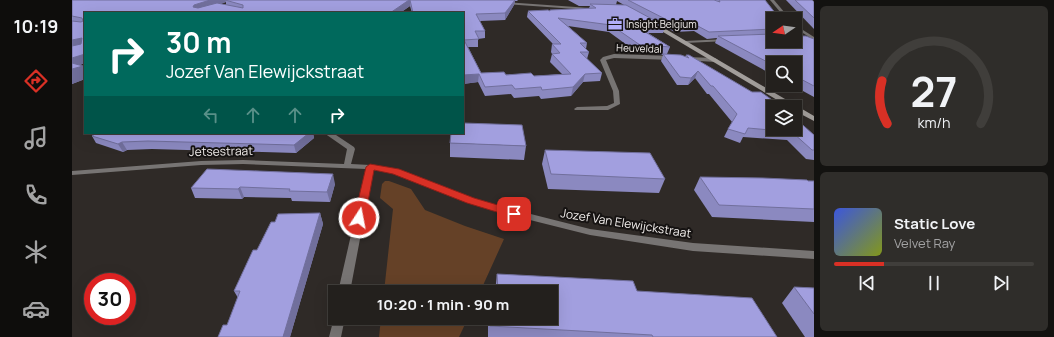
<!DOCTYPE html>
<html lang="en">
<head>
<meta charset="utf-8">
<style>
	body { margin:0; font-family:Manrope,sans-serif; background:#2f2d2a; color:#f1f3f6; height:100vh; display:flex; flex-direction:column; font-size:15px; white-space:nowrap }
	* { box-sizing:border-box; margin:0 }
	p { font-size:13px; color:#a3a3a4 }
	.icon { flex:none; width:22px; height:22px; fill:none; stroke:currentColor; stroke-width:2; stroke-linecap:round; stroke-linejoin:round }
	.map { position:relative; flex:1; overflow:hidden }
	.drawer { display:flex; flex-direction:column; gap:6px; padding:6px; background:#131210; width:240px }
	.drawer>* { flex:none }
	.banner { position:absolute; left:12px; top:12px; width:380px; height:122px; border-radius:0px; box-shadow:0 4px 16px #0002,0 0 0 1px #403e3b; background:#00695c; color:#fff; overflow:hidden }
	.needle { width:26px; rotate:257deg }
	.tools { position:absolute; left:694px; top:12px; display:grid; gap:8px }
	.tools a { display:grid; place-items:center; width:36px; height:36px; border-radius:0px; background:#23201d; box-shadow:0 4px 16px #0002,0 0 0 1px #403e3b; font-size:20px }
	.speed { position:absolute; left:12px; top:273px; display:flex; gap:8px; font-size:20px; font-weight:700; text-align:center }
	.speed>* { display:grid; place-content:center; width:52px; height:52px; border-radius:50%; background:#23201d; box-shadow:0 4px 16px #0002,0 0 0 1px #403e3b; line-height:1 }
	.speed .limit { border:6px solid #d22; background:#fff; color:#111 }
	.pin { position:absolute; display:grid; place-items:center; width:34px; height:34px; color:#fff; margin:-17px; border-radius:8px; box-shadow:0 2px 6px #0006 }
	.me { position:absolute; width:44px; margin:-22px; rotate:11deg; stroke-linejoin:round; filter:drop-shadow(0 0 3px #0008) }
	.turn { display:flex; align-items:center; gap:14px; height:84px; padding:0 16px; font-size:18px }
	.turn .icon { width:52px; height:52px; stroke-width:2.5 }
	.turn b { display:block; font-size:28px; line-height:34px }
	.lanes { display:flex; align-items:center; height:38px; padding:0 16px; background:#0003; justify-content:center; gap:20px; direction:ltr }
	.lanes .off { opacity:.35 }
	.drawer .tile { flex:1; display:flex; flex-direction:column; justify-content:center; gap:6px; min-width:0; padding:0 14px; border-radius:6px; background:#2f2d2a }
	.drawer .dial { align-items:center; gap:0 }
	.dial svg { height:104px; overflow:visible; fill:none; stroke:#403e3b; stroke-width:7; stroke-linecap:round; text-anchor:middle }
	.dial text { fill:#f1f3f6; stroke:none }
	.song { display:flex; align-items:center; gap:12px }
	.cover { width:48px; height:48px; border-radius:6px; background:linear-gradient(135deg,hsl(230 70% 55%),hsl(70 70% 35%)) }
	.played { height:4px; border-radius:2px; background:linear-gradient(90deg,#d93025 25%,#403e3b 25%) }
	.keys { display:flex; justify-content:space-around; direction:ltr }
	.trip { position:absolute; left:256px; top:285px; width:230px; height:40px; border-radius:0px; background:#23201d; box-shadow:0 4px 16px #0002,0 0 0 1px #403e3b; font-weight:700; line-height:40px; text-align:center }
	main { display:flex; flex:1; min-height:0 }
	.dock { display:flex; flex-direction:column; width:72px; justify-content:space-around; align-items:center; background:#0e0d0c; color:#a3a3a4 }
	.dock .icon { width:28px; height:28px }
	.dock .on { color:#d93025 }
	.dock b { font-size:18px; color:#f1f3f6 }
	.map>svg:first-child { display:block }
	.green { fill:#654127 }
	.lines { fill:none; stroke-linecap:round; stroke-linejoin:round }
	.minor { fill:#777473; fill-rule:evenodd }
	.secondary { fill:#a29e9b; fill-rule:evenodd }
	.wall { fill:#8b89c0; fill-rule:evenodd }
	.shaded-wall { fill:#716f9c }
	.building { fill:#a29fdf; stroke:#716f9c }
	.route { fill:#d93025; stroke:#8d1f18 }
	.labels { text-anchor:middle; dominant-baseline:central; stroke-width:4; stroke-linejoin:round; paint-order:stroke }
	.far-poi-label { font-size:10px; fill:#f2eeec; stroke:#161312; text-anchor:start }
	.far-street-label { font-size:10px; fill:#f2eeec; stroke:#161312 }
	.street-label { font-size:12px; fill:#f2eeec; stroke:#161312 }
</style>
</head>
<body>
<main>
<nav class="dock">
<b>10:19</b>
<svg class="icon on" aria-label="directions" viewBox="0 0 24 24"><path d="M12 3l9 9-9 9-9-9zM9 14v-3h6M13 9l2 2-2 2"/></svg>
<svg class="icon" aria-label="music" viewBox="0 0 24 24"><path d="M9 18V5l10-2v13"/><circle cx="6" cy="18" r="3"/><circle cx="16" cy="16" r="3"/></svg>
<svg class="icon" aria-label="phone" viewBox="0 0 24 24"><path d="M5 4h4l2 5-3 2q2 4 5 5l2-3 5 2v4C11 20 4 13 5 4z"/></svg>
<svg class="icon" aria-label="climate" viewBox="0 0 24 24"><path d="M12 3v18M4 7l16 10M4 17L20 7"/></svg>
<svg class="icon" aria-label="car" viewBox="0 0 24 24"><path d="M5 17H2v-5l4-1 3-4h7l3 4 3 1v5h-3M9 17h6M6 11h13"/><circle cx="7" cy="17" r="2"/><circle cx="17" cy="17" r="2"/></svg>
</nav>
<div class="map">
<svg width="742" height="337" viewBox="0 0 742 337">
	<rect width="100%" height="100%" fill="#2f2a27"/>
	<g class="green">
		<polygon points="313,181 317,181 339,189 353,210 393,226 432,239 408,292 312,292 321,209 308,198 310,184"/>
		<polygon points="309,318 396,318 387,337 307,337"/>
	</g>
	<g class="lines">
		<g class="minor">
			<polygon points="698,0 702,0 718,19 714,19"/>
			<polygon points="433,2 518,8 520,9 518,10 432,4"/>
			<polygon points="723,25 742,37 742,40 723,28"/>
			<polygon points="654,39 656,39 656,41 613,43 611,42 613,41"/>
			<polygon points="542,54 600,56 603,58 600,60 542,58 534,60 547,91 548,104 536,110 503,110 502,109 505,107 535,106 542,103 541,91 528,60 531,57"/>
			<polygon points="614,57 643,58 646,60 643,62 612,60 612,58"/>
			<polygon points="252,133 261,133 282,147 283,149 279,164 298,165 326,169 401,198 431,207 518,229 621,243 742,251 742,259 621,251 518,235 426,212 395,202 321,173 301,170 278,292 266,292 294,169 171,164 129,165 0,175 0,171 129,161 171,160 272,164 275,149"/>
			<polygon points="263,314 263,318 273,318 269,337 257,337"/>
		</g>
		<polygon class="secondary" points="581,24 585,24 742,116 742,121 723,111 723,107 717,107 581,26"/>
	</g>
	<g class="wall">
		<path d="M0 0H446L445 1H443L442 5 433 20 408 21 413 31V38L406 39V47H396L409 73 462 76 490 74 478 62 480 54 479 52 480 44H481L455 17 456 11H478L517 8 518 6H507L496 0H693L701 19V41L742 39V97L720 85H723V63H701V75L643 43 645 38 635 39 622 31 603 32 593 27 591 33H576L598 47 595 54 613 57 614 55 742 135V160L734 159 715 140 671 137 668 143 652 137 656 129 660 122 637 94H635L623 78 616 85H605L589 61 591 55 584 54 582 52 566 53 537 32 496 26 515 43 514 49 517 52 515 59 530 73 528 81 511 82 499 96 469 99 467 96 442 98 439 94 413 96 406 82 391 84V13H340L338 6 328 13H13V63L8 65 13 70V79L0 84ZM545 1 552 5H544ZM154 2V5L148 4Z"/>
		<polygon points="714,0 740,0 742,2 742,29"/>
		<polygon points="25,133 241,133 242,138 224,153 80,149 55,150 51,152 24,143 20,136"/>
		<polygon points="378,143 454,146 452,160 378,157"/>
		<polygon points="473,150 593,179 587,193 476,189 470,164"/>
		<polygon points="628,177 742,181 742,222 640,217 622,190"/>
		<polygon points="263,184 258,202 220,201 219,198 172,197 170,199 123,198 119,188"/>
		<polygon points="248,213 251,224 218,337 166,298 162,291 185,250 203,222"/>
		<polygon points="425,274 565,291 705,337 416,337 416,318 479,318 479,292 423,292"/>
		<polygon points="722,287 742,288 742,337 733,337 710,303"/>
	</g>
	<g class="shaded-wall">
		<polygon points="138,0 159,0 153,0 154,2 125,12 121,7 122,5"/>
		<polygon points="337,0 338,0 338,6 328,13 318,13"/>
		<polygon points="443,0 442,5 433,20 433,13"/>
		<polygon points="10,38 13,44 0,48 0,40"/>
		<polygon points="13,54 13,63 2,67 0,64 0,58"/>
		<polygon points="11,66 13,70 13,79 0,84 0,69"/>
		<polygon points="626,71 623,78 616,85 619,78"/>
		<polygon points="407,74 406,82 391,84 391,75"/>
		<polygon points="513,74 511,82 499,96 501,87"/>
		<polygon points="237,133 241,133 242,138 224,153 222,145"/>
		<polygon points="50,142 55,150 51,152 46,144"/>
		<polygon points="261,174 263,184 258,202 255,192"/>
		<polygon points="168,187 172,197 170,199 166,189"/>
		<polygon points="248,213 251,224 218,337 211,337"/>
	</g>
	<g class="building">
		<polygon points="0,0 138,0 122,5 121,7 126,8 145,3 171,8 171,5 153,0 337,0 318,13 13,13 13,54 0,58 0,46 9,44 10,38 0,40 0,21 9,22 11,21 10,18 0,16"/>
		<polygon points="338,0 443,0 433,13 404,14 413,31 403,31 407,39 392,40 409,73 432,72 434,75 459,73 462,76 499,74 480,54 488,53 480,44 489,44 456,11 476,10 478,11 478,10 524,8 518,4 554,5 593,26 565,27 598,47 586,46 584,44 568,45 539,25 486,18 515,43 508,43 517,52 508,52 530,73 513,74 501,87 470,90 469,87 443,89 440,85 413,87 407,74 391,75 391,13 341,13"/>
		<polygon points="556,0 642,0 648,2 647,0 693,0 708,19 701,19 701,29 637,32 624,25 605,25"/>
		<polygon points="723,0 740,0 742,2 742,18"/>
		<polygon points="701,34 701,41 723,41 723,36 734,36 742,39 742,86 723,76 723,63 701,63 701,65 646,36"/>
		<polygon points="591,54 609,55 617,58 614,55 617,55 680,92 689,92 710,107 701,107 701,129 723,129 723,118 742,135 742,150 740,150 720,132 676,128 673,134 656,129 665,114 641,86 639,86 626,71 619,78 608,77"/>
		<polygon points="0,63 11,66 0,69"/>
		<polygon points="391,123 450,125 454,146 378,143 379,133 391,133"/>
		<polygon points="25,133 237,133 222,145 76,141 50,142 46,144 20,136"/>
		<polygon points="473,150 578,153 593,179 479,174"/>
		<polygon points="135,169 261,174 255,192 217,191 218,189 168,187 166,189 119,188"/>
		<polygon points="628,177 691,178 735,180 736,181 742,181 742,209 647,205"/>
		<polygon points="248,213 211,337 146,337 151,325 155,325 168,291 162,291 181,250 185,250 199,222 203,222 206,214"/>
		<polygon points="425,274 561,281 565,291 680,298 705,337 581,337 580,335 418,326 418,318 479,318 479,292 426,292"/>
		<polygon points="722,287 742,288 742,314"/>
	</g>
	<polygon class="route" points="298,164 327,169 402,198 446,211 447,214 446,216 438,216 395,203 321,174 302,170 293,218 291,220 284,220 282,218 294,167"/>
	<defs>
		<symbol id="office-bare" viewBox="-9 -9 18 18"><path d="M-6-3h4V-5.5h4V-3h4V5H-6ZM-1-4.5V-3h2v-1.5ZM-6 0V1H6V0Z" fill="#b1adfa" stroke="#161312" stroke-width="2.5" paint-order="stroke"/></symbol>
	</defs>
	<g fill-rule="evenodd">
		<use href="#office-bare" x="533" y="14" width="20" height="20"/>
	</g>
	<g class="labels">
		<g class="far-poi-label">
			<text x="554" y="24">Insight Belgium</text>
		</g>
		<g class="far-street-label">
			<text transform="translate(567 48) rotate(2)">Heuveldal</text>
		</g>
		<g class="street-label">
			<text transform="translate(149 151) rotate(-1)">Jetsestraat</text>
			<text transform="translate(554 223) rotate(9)">Jozef Van Elewijckstraat</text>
		</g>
	</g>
</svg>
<div class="tools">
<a><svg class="needle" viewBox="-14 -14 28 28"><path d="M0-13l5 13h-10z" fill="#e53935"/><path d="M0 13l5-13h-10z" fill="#a3a3a4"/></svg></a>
<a><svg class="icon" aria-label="search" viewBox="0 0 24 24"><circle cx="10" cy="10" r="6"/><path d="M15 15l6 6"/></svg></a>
<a><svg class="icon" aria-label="layers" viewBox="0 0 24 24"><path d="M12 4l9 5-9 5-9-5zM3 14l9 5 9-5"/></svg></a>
</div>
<div class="speed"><div class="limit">30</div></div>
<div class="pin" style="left:442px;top:214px;background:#d93025"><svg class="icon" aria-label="arrive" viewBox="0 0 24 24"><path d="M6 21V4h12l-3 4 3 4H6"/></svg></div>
<svg class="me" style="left:287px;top:218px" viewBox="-20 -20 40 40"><circle r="17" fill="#d93025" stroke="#fff" stroke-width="3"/><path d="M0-11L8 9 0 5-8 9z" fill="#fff"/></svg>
<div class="trip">10:20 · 1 min · 90 m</div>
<div class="banner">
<div class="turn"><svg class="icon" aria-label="right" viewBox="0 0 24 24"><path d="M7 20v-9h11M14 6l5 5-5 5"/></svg><div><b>30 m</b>Jozef Van Elewijckstraat</div></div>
<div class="lanes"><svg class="icon off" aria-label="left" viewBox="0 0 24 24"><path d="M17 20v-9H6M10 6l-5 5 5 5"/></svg><svg class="icon off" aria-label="ahead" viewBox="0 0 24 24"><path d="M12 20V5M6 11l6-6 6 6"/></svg><svg class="icon off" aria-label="ahead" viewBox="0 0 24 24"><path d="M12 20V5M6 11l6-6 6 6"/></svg><svg class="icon" aria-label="right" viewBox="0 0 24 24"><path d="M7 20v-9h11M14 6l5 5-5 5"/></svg></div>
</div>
</div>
<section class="drawer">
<div class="tile dial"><svg viewBox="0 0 100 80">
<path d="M14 69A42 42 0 1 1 86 69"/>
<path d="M14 69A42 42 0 0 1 10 36" stroke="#d93025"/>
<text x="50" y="56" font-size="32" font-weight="700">27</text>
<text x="50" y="72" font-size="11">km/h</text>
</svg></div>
<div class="tile">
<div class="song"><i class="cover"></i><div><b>Static Love</b><p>Velvet Ray</p></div></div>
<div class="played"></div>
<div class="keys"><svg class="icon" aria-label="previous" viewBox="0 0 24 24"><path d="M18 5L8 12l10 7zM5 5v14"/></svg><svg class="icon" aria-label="pause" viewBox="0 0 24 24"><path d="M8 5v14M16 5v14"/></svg><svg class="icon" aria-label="next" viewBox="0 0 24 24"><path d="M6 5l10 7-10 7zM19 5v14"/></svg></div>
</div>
</section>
</main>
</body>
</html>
